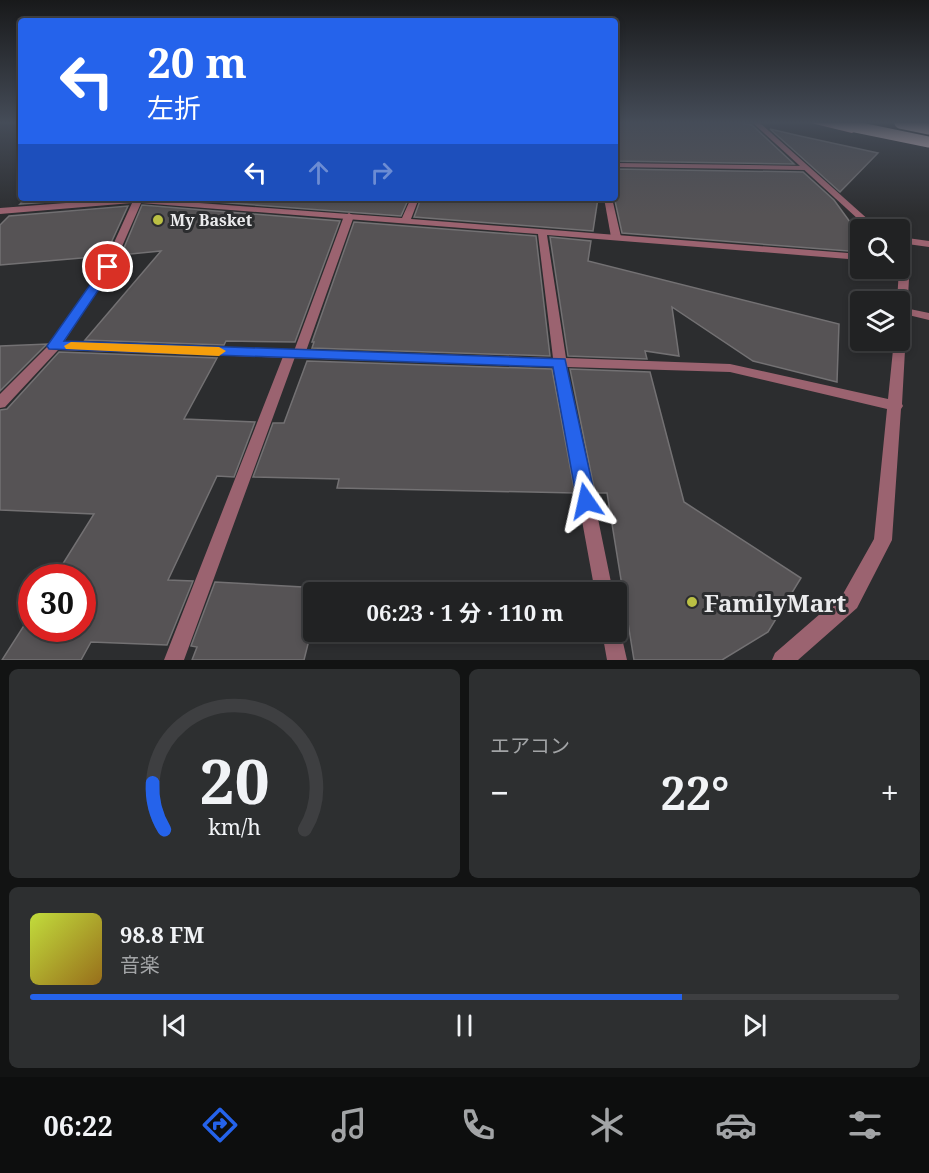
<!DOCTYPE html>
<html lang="ja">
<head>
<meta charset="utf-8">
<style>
	body { margin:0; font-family:"Noto Serif","Noto Sans JP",serif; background:#2d2f30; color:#f1f3f6; height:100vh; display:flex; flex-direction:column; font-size:22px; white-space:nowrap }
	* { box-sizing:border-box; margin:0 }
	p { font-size:20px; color:#a2a4a6 }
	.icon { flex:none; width:33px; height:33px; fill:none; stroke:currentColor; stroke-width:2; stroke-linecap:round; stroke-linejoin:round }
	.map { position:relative; height:660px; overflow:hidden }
	.details { display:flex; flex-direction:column; gap:9px; padding:9px; background:#121313; flex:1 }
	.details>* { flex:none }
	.hud { position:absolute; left:18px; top:18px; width:600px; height:183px; border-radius:6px; box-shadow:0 3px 9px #0003,0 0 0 2px #3e3f41; background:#2563eb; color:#fff; overflow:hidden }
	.fabs { position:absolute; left:850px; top:219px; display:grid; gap:12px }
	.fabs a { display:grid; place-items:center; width:60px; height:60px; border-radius:6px; background:#212223; box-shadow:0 3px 9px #0003,0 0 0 2px #3e3f41; font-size:30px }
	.speed { position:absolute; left:18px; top:564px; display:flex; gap:12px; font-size:30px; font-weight:700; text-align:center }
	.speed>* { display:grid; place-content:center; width:78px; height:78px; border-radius:50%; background:#212223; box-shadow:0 3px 9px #0003,0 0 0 2px #3e3f41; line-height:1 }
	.speed .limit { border:9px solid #d22; background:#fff; color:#111 }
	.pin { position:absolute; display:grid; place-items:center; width:51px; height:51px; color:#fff; margin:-26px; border:3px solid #fff; border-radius:50%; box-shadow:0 2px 6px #0007 }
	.me { position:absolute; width:66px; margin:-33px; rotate:349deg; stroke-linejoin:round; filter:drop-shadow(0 0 4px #0008) }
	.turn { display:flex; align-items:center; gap:21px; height:126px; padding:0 30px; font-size:27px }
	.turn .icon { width:78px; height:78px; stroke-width:2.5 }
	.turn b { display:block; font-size:42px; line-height:51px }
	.lanes { display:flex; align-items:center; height:57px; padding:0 30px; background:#0003; justify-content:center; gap:30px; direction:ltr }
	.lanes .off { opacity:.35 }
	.big { font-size:45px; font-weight:700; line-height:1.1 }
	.details .card { flex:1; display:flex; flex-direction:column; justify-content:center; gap:9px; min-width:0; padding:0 21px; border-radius:9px; background:#2d2f30 }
	.details .dial { align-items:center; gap:0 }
	.dial svg { height:156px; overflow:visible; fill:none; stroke:#3e3f41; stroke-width:7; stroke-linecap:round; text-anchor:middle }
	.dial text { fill:#f1f3f6; stroke:none }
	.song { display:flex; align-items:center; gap:18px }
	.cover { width:72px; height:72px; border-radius:9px; background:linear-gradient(135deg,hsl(70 70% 55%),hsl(40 70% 35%)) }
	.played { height:6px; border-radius:3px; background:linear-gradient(90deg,#2563eb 75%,#3e3f41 75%) }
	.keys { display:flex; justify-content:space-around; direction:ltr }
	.heat { display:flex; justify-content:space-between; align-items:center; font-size:33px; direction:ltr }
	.details .tiles { flex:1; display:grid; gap:9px; grid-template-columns:1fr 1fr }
	.card:last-child { grid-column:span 2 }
	.trip { position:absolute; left:303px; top:582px; width:324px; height:60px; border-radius:6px; background:#212223; box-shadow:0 3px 9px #0003,0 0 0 2px #3e3f41; font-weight:700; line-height:60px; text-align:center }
	.dock { display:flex; height:96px; justify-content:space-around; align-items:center; background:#0d0e0e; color:#a2a4a6 }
	.dock .icon { width:42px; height:42px }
	.dock .on { color:#2563eb }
	.dock b { font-size:27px; color:#f1f3f6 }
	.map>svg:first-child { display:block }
	.building { fill:#565355; stroke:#737173; stroke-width:1.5 }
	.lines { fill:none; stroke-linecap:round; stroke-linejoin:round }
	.service { fill:#9b6370; fill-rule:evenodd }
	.minor { fill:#9b6370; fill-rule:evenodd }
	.trunk { fill:#f5b8c6; fill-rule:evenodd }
	.motorway-bridge { stroke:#efd2d7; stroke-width:11 }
	.route { fill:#2563eb; stroke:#184099; stroke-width:1.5 }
	.slow { fill:#f59e0b }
	.poi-dot { fill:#bbc044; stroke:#2c2d2f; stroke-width:2 }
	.labels { text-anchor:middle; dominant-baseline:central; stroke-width:6; stroke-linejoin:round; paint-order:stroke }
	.far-poi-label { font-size:16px; font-weight:bold; fill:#eaeaec; stroke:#2c2d2f; text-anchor:start }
	.near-poi-label { font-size:24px; font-weight:bold; fill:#eaeaec; stroke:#2c2d2f; text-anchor:start }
</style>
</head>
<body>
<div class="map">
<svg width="929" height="660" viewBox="0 0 929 660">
	<rect width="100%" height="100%" fill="#2c2d2f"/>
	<g class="building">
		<polygon points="615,123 741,123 752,125 794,164 615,161"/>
		<polygon points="770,129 800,136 878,153 840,192"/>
		<polygon points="615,169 803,172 834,200 861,237 861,252 622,233 615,201"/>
		<polygon points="26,198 102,198 20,204"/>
		<polygon points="162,198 409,198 401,216"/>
		<polygon points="421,198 598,198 593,231 414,217"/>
		<polygon points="142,205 340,221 295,342 226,341 224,345 85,340 161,251 121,255"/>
		<polygon points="128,206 105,256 0,265 0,225 9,216"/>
		<polygon points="354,222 536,236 550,356 312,348 314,342 312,342"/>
		<polygon points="550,237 591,241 588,261 839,324 837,382 753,361 672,307 679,356 645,351 647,359 568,356"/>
		<polygon points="47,344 0,391 0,346"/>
		<polygon points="59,352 217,358 184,419 255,422 234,477 217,476 168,580 193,581 167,645 91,642 81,660 2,660 32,613 32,628 82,628 82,578 54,578 94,514 0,510 0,410 7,409"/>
		<polygon points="307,361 552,369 575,493 337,488 339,479 253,477 273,423 284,423"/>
		<polygon points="570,369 650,372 684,502 801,578 768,632 722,660 634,660 607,493 595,493"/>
		<polygon points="215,582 321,588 320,592 314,592 314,620 304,660 192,660 197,647 191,646"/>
	</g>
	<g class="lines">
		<g class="service">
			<polygon points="15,123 21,123 21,125 16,124"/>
			<polygon points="615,163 805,166 809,168 805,170 615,167"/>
			<polygon points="604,198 612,198 621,237 619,239 616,240 611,237"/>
			<polygon points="349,213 354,216 305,354 303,357 295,357 184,660 164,660 284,354 286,351 294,351 344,216"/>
			<polygon points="900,237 929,241 929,247 900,243"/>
			<polygon points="900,307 929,313 929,320 900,313"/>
		</g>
		<g class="minor">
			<polygon points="753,123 760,123 880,230 870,230"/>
			<path d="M132 198 402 218 411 198H419L411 219 861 254V260L547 235 566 358 730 364 888 399 894 340H900V302H897L900 252 904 253 910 261 902 404 903 406 901 409 892 540 857 608 798 660H772L775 653 843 594 874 539 887 409 730 372 567 367 613 592H595L554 367 58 350 5 407 0 408V394L51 343 103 267 132 203 0 214V208ZM141 203 538 234 553 358 64 342 113 267Z"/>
			<polygon points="616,624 619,625 627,660 607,660 602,632 616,632"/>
		</g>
		<polygon class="trunk" points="811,123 829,123 857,130 852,133"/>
		<g class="motorway-bridge">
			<polyline points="836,123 929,142"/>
			<polyline points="900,123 929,129"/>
		</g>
	</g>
	<linearGradient id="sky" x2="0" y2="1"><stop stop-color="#18191a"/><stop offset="0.57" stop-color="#454c58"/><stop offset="1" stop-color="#454c58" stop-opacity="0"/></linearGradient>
	<rect width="929" height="215" fill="url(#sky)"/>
	<polygon class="route" points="104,265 114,267 64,341 565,359 596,501 593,506 586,508 580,506 577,501 553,367 49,349 47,346"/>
	<polygon class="slow" points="71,342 219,347 226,351 219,356 66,349 64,346"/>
	<g class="poi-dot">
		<circle cx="158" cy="220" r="6"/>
		<circle cx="692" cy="602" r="6"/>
	</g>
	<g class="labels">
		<g class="far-poi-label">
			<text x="170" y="220">My Basket</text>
		</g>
		<g class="near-poi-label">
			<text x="704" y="602">FamilyMart</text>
		</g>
	</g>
</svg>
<div class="fabs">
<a><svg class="icon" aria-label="search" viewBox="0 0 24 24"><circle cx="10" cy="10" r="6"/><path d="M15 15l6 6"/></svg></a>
<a><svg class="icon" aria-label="layers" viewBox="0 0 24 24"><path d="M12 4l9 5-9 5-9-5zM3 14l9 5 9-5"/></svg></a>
</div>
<div class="speed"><div class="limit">30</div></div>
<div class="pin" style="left:108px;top:267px;background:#d93025"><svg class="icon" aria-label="arrive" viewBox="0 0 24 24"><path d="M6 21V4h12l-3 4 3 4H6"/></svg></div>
<svg class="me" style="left:586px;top:501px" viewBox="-20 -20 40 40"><path d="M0-17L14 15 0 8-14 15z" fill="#2563eb" stroke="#fff" stroke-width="4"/></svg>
<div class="trip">06:23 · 1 分 · 110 m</div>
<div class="hud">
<div class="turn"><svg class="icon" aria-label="left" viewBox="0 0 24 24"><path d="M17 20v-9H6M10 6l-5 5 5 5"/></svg><div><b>20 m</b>左折</div></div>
<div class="lanes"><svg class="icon" aria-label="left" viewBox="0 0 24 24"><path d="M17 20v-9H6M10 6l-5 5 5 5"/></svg><svg class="icon off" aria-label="ahead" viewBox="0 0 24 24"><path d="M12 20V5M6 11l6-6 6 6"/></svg><svg class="icon off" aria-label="right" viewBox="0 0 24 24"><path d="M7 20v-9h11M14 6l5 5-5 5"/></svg></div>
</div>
</div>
<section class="details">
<div class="tiles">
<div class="card dial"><svg viewBox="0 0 100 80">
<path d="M14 69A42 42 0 1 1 86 69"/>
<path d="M14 69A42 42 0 0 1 8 45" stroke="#2563eb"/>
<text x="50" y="56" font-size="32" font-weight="700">20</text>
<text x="50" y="72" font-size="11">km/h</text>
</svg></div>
<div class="card"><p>エアコン</p>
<div class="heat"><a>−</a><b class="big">22°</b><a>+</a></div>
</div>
<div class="card">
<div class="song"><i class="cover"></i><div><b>98.8 FM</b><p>音楽</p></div></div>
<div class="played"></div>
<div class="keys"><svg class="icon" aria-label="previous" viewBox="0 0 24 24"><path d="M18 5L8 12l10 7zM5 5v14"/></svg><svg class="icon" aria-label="pause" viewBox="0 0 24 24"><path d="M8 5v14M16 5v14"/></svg><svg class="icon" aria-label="next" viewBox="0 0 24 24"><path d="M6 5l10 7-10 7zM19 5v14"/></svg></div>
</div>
</div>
</section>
<nav class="dock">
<b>06:22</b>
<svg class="icon on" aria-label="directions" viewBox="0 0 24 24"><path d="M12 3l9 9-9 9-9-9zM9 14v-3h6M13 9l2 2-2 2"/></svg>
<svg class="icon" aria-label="music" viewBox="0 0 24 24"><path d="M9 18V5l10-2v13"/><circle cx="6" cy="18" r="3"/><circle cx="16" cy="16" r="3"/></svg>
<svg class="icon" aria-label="phone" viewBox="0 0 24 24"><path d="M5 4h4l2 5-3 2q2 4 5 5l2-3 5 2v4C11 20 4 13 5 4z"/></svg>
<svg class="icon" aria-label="climate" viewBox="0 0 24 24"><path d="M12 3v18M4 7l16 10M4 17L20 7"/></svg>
<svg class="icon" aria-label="car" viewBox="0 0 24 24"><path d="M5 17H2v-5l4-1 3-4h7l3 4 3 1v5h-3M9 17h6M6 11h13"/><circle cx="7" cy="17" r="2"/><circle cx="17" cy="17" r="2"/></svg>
<svg class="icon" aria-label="filters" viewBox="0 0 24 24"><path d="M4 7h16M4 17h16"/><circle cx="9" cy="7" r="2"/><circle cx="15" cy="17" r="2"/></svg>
</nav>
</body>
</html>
